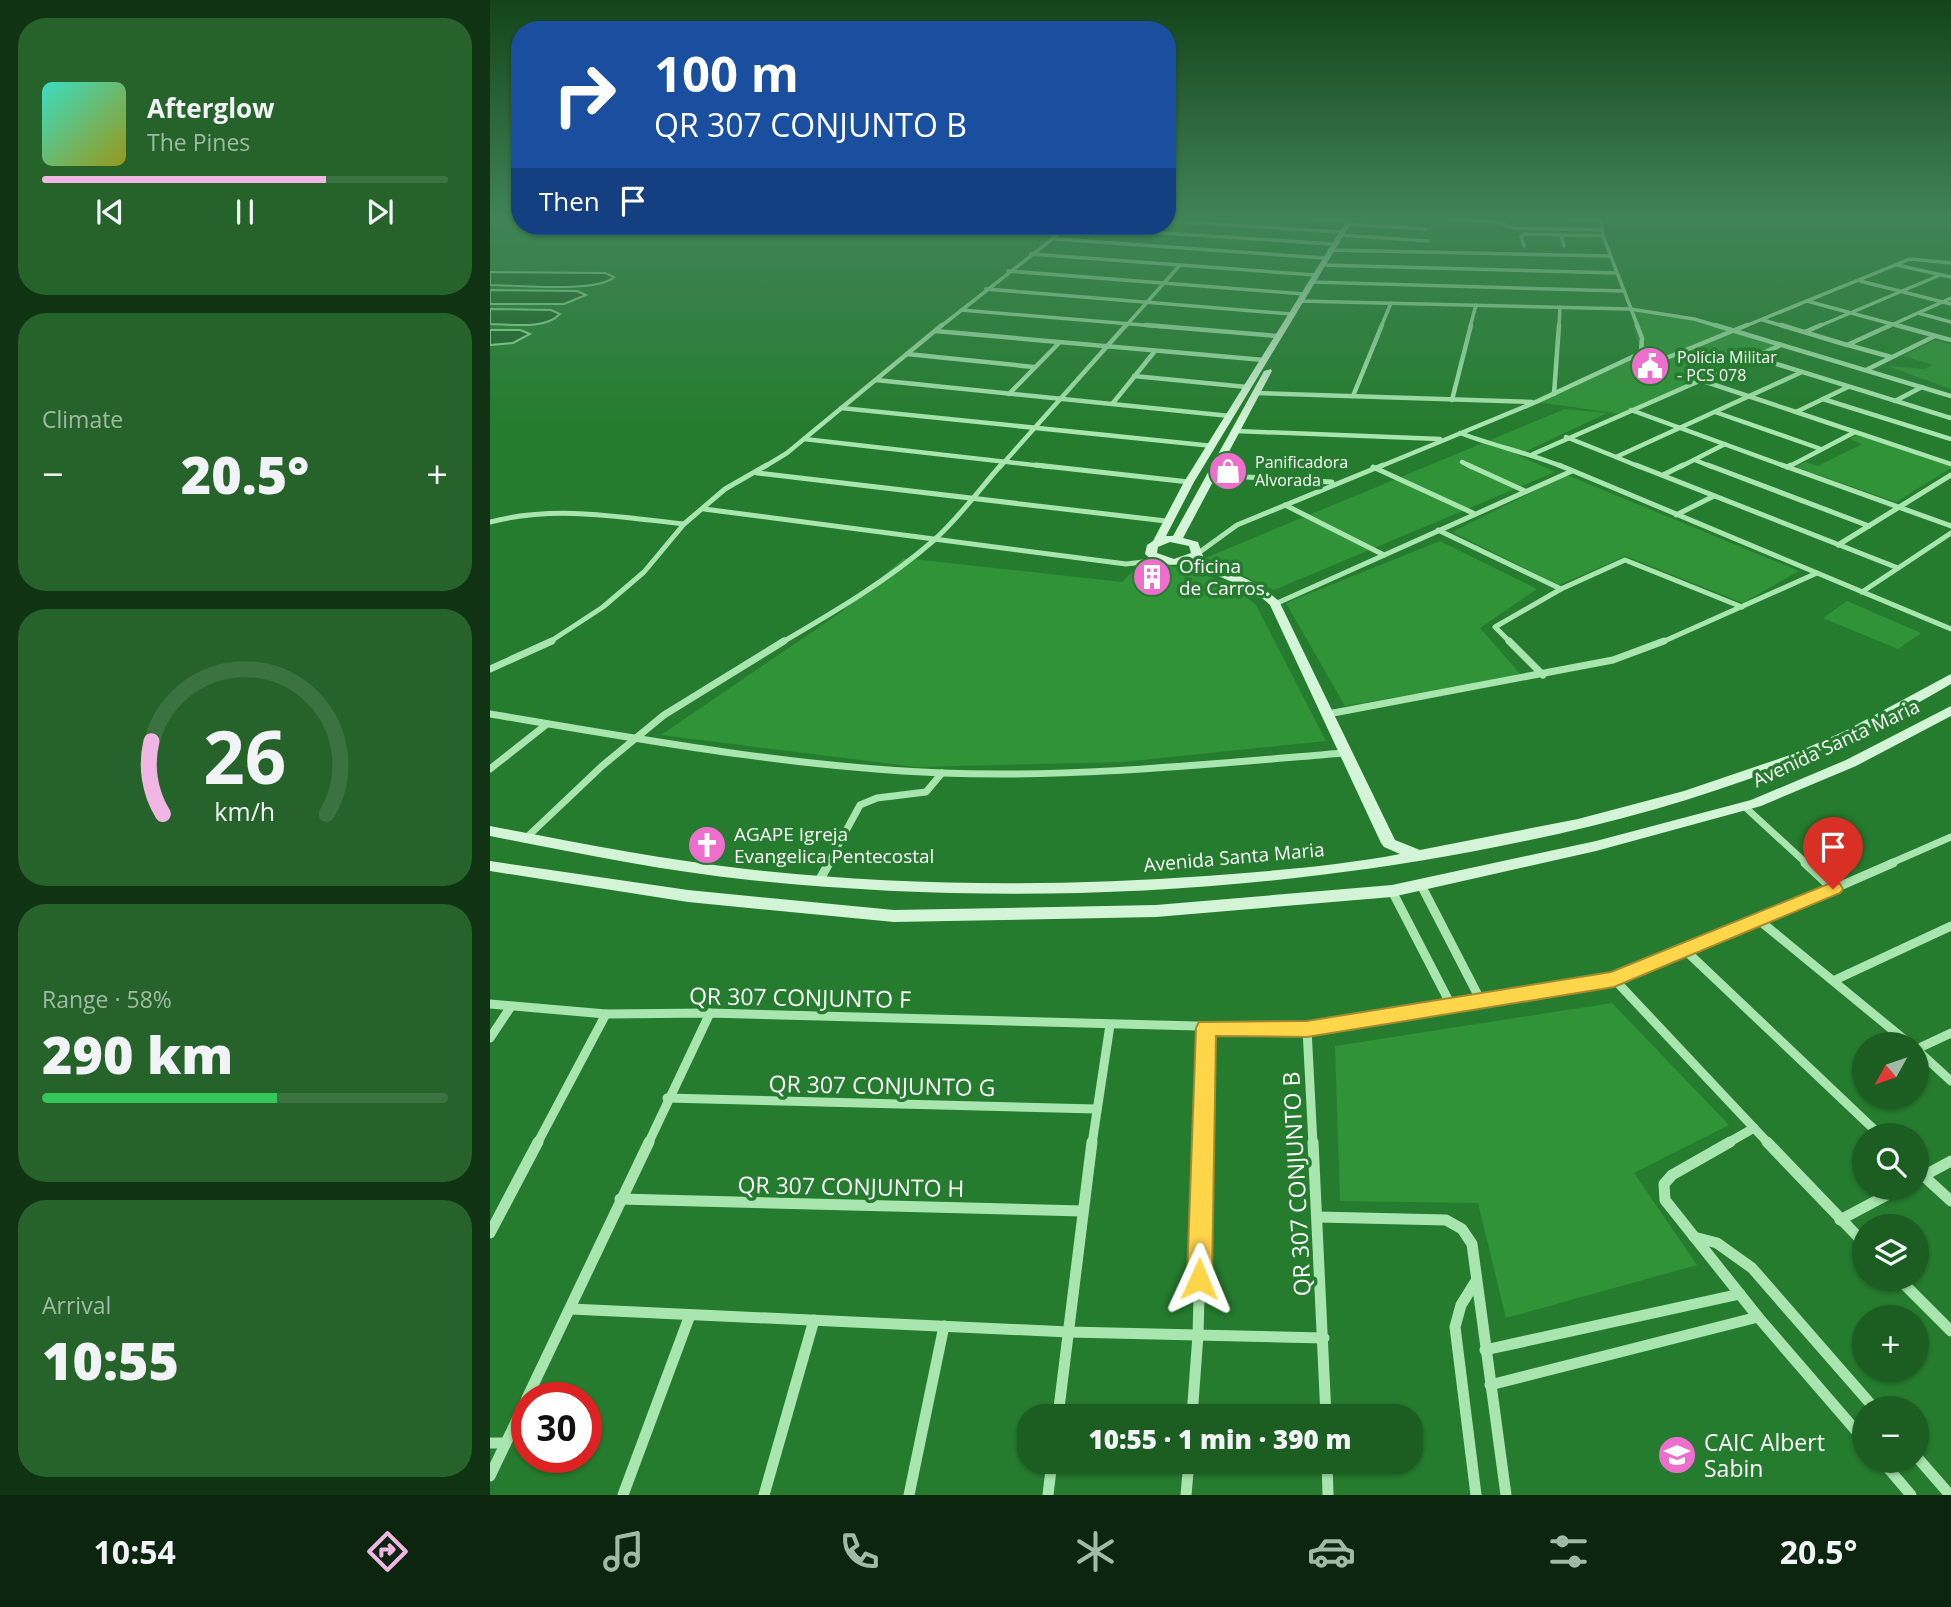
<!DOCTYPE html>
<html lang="en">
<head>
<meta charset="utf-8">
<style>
	body { margin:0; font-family:"Open Sans",sans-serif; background:#25632a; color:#f1f3f6; height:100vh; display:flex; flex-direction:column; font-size:26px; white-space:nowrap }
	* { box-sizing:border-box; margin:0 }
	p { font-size:23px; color:#a0baa5 }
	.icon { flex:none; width:38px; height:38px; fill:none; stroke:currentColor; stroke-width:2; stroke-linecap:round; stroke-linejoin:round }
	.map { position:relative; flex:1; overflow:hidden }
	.drawer { display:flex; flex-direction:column; gap:18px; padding:18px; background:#0f3313; width:490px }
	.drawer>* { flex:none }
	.hud { position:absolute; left:21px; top:21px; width:665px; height:214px; border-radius:28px; box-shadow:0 2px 5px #0004; background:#1a4fa0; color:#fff; overflow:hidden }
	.needle { width:46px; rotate:230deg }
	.buttons { position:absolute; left:1362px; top:1032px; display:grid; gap:14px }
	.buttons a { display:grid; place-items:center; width:77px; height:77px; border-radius:50%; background:#1c5d22; box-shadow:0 2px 5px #0004; font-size:35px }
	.speed { position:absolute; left:21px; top:1382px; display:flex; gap:14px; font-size:35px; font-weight:700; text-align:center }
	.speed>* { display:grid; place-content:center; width:91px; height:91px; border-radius:50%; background:#1c5d22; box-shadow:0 2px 5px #0004; line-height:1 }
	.speed .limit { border:10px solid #d22; background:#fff; color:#111 }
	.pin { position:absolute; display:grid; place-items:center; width:60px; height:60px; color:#fff; margin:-72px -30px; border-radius:50% 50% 50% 0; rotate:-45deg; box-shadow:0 0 7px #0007 }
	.pin .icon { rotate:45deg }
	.me { position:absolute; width:77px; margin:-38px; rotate:1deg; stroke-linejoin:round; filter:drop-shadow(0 0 5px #0008) }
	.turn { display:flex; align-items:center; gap:24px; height:147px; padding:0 28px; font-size:32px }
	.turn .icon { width:91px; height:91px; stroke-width:2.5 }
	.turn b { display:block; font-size:49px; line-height:60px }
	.then { display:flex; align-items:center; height:66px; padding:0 28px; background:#0003; gap:14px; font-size:26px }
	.big { font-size:52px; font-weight:800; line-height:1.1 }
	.drawer .widget { flex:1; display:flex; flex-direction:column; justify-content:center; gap:10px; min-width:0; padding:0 24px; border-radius:28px; background:#25632a }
	.drawer .dial { align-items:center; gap:0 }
	.dial svg { height:182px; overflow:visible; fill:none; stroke:#3a7240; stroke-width:7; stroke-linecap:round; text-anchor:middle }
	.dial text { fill:#f1f3f6; stroke:none }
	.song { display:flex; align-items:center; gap:21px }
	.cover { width:84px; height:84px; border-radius:10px; background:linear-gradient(135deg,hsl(170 70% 55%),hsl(60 70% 35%)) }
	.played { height:7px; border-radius:4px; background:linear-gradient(90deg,#f0b7e4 70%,#3a7240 70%) }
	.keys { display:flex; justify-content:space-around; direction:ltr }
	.heat { display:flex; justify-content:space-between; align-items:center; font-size:38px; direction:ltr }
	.charge { height:10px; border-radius:5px; background:linear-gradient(90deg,#34c759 58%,#3a7240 0) }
	.trip { position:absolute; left:527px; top:1404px; width:406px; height:70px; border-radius:28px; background:#1c5d22; box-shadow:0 2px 5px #0004; font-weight:800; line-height:70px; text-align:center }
	.dock { display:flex; height:112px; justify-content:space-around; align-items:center; background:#0b250e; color:#a0baa5 }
	.dock .icon { width:49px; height:49px }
	.dock .selected { color:#f0b7e4 }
	.dock b { font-size:32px; color:#f1f3f6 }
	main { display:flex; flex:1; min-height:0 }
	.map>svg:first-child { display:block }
	.green { fill:#309338 }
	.water { fill:#1a5c21; stroke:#9ee5a3; stroke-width:2 }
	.building { fill:#36983e }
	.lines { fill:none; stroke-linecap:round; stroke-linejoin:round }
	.street-far5 { stroke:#a9e5ae; stroke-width:3.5 }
	.street-far4 { stroke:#a9e5ae; stroke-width:4.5 }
	.street-far3 { stroke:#a9e5ae; stroke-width:5 }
	.street-far2 { stroke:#a9e5ae; stroke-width:7 }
	.street-far1 { stroke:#a9e5ae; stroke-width:9 }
	.street { stroke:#a9e5ae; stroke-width:11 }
	.secondary { fill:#d3f4d6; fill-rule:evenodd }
	.route { fill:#ffd54a; stroke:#a68a30; stroke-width:2 }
	.labels { text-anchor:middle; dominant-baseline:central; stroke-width:7; stroke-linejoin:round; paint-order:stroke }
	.far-poi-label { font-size:16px; fill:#fff; stroke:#257c2e; text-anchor:start }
	.poi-label { font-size:19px; fill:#fff; stroke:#257c2e; text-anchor:start }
	.street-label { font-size:19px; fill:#fff; stroke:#257c2e }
	.near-street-label { font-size:23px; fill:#fff; stroke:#257c2e }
	.near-poi-label { font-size:23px; fill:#fff; stroke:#257c2e; text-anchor:start }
</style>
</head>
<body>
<main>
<section class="drawer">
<div class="widget">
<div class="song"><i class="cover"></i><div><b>Afterglow</b><p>The Pines</p></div></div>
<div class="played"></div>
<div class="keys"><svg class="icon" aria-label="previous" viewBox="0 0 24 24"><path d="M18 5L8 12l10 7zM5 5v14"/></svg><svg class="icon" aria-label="pause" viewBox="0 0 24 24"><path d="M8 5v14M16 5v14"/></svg><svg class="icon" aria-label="next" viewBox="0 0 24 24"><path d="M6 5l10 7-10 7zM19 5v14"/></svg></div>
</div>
<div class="widget"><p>Climate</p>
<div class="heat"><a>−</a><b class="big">20.5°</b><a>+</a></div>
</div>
<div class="widget dial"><svg viewBox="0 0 100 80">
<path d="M14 69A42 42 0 1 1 86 69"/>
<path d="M14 69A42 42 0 0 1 9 37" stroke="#f0b7e4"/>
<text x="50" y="56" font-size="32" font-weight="700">26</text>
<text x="50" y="72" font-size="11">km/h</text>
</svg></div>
<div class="widget"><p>Range · 58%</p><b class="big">290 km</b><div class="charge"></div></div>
<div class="widget"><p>Arrival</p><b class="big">10:55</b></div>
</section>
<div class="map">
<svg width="1461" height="1495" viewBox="0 0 1461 1495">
	<rect width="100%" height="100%" fill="#257c2e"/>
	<g class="green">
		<polygon points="1140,309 1184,315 1291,345 1131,414 1040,401 1150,352"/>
		<polygon points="1445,340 1461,344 1461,389 1397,366 1434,369 1443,365 1413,356"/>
		<polygon points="1075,409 1117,413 1028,455 1065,472 784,590 715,558"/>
		<polygon points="1367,434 1461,465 1461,468 1406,502 1306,467 1315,462 1328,466 1372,444 1360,439"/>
		<polygon points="1077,475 1309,571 1253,603 1136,556 1069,585 962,532"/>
		<polygon points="950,541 1047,589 990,628 1031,675 855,706 796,603"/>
		<polygon points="414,558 632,582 644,570 667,562 738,582 766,605 836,741 633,762 426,767 171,735 350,613"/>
		<polygon points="1357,601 1431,633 1408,649 1333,618"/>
		<polygon points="1122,1003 1239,1125 1144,1173 1207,1265 1016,1318 988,1203 850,1201 845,1046"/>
	</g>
	<g class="water">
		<path d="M0 272 115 273 124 277C109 293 25 285 0 285Z"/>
		<polygon points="0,290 87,291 96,295 74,304 0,304"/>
		<path d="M0 309 61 310 70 314C55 330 21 324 0 324Z"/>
		<polygon points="0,330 30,330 40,334 23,343 0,345"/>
	</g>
	<polygon class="building" points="654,571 676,573 670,583 648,580"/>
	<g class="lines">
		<g class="street-far5">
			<polyline points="779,215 858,221"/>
			<polyline points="904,215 1008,222 1024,228 1112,230"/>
			<polyline points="1110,215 1113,236 1148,327"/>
			<polyline points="1023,216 1111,220"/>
			<polyline points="677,221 850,232"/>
			<polyline points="856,224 936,229"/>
			<polyline points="578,227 843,244"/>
			<polyline points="849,235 938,241"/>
			<polyline points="1071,235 1074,246"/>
			<polyline points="565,239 835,258"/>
			<polyline points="1034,246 1031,237 1035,234 1113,236"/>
			<polyline points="839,250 1120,256"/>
			<polyline points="541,254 690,265 635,327"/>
			<polyline points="690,265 825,275"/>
			<polyline points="831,265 1127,273"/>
			<polyline points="1407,265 1461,277"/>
			<polyline points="518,271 814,294"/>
			<polyline points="1370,281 1461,304"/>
			<polyline points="821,282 1133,291"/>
			<polyline points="496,289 801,314"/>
			<polyline points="809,301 1140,309 1204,319 1231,327"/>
			<polyline points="1317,301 1413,327"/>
			<polyline points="471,310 677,327"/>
			<polyline points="1428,313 1461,322"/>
			<polyline points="1273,320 1296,327"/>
			<polyline points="450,327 579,226"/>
			<polyline points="891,327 901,303"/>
			<polyline points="980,327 986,305"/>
			<polyline points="1069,327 1070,307"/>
			<polyline points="1253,327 1420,259 1461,263"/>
			<polyline points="1327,327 1450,275"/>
			<polyline points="1397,327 1461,298"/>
		</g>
		<g class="street-far4">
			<polyline points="656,325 787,336"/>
			<polyline points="1225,325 1461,396"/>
			<polyline points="1291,325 1357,345 1401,325"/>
			<polyline points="1406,325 1461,340"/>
			<polyline points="445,331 774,360"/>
			<polyline points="1315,332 1331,325"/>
			<polyline points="1358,345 1401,357"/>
			<polyline points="417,354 544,367"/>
			<polyline points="1264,357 1461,418"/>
			<polyline points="1174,359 1257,325"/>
			<polyline points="1376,370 1445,336"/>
			<polyline points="644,376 757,387"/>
			<polyline points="386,380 740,416"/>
			<polyline points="1210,380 1306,412 1358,387"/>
			<polyline points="766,393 1042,402"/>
			<polyline points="519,394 569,343"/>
			<polyline points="1064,394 1069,325"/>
			<polyline points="863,396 892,325"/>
			<polyline points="1333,399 1461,439"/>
			<polyline points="962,400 981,325"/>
			<polyline points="1405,401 1432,387"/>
			<polyline points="623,403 665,351"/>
			<polyline points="351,408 723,446"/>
			<polyline points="1141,410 1297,467"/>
			<polyline points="1225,412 1331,449"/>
			<polyline points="1306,412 1461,464"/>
			<polyline points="746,431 950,439"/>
			<path d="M970 433C1004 446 1039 453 1073 467"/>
			<polyline points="1076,437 1126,457 1312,372"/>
			<polyline points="314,439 561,467"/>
			<polyline points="1043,454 1291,345"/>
			<polyline points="1126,457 1150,467"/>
			<polyline points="1205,460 1222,467"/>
			<polyline points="972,462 982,467"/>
			<polyline points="274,467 297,453 452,325"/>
			<polyline points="510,467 636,325"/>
			<polyline points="889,467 1046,402 1151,353 1152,338 1147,325"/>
			<polyline points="1190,467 1235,444"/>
			<polyline points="1298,467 1365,432"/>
		</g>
		<g class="street-far3">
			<polyline points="546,465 699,482"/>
			<polyline points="978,465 1035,491"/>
			<polyline points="1069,465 1461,629"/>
			<polyline points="1146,465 1408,568"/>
			<polyline points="1218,465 1379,526"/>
			<polyline points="1292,465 1461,526"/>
			<polyline points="883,467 983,513"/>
			<polyline points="1297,467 1301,465"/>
			<polyline points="267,473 676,521"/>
			<polyline points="722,475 842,482"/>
			<polyline points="1173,475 1193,465"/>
			<polyline points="795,505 894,555"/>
			<polyline points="214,509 636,564 671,560"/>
			<polyline points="1186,515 1224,496"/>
			<path d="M0 522C65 505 129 517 194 524"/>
			<polyline points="948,530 1071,589"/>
			<polyline points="1348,545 1461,475"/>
			<polyline points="707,554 747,525 893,465"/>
			<polyline points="1372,592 1461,533"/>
			<polyline points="785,604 1082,471"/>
			<polyline points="58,643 113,607 154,572 194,524 235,489 277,465"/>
			<path d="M291 643C344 612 397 581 443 541 468 519 489 490 511 465"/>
			<polyline points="1021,643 1005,627 1071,589 1135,560 1252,607"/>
			<polyline points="1170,643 1327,573"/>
		</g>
		<g class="street-far2">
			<polyline points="1019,641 1053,675"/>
			<polyline points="0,669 62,641"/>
			<path d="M0 714C150 739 300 767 452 773 586 778 720 764 854 753"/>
			<polyline points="838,714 1123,660 1174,641"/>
			<polyline points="0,769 57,724"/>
			<polyline points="1254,806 1317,864"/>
			<polyline points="35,839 112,766 174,715 294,641"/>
			<polyline points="338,864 370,805 387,798 436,792 452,773"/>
			<polyline points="1399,864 1461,837"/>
		</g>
		<g class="street-far1">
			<polyline points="1315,863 1343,889"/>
			<polyline points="329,881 339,863"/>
			<polyline points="931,885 992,1003"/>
			<polyline points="902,891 962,1007"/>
			<polyline points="1270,921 1421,1045"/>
			<polyline points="1195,950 1391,1136"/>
			<polyline points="1124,979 1264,1128 1236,1144"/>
			<polyline points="1345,980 1461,926"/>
			<polyline points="0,1004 116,1014 220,1013 817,1029 1124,979 1270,921 1403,863"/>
			<polyline points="817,1029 823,1144"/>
			<polyline points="0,1038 20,1008"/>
			<polyline points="1426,1049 1461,1081"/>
			<polyline points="1427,1049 1461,1033"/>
			<polyline points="177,1098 606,1109"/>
			<polyline points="1264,1128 1279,1144"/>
			<polyline points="47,1144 116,1014"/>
			<polyline points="158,1144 220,1013"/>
			<polyline points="602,1144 620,1025"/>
			<polyline points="713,1144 716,1028"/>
		</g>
		<g class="street">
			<polyline points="823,1142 836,1416"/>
			<polyline points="1240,1142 1182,1175 1174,1184 1175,1200 1268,1317 1374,1440"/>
			<polyline points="1277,1142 1374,1243"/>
			<polyline points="1426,1169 1461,1201"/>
			<polyline points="1426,1180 1461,1161"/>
			<polyline points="130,1199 592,1211"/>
			<polyline points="828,1217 956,1220 972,1229 982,1244 1016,1495"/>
			<polyline points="1350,1220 1410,1188"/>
			<polyline points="0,1233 48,1142"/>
			<polyline points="1204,1237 1227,1243 1262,1268 1385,1409"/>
			<polyline points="1409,1279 1461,1331"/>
			<polyline points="986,1281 971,1305 965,1327 986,1495"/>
			<polyline points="81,1309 579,1332 834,1338"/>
			<polyline points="995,1350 1250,1294"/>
			<polyline points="1000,1385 1268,1317"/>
			<polyline points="37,1398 159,1142"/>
			<polyline points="568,1416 602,1142"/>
			<polyline points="702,1416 708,1335 713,1142"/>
			<polyline points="0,1443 15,1443"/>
			<polyline points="1426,1456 1460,1495"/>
			<polyline points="837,1461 838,1495"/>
			<polyline points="1392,1461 1421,1495"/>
			<polyline points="0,1476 37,1399"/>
			<polyline points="133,1495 200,1315"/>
			<polyline points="274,1495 324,1320"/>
			<polyline points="419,1495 454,1326"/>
			<polyline points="558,1495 562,1461"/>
			<polyline points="696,1495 699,1461"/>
		</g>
		<g class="secondary">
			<path d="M860 215H866L704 482 676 536H683L774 371 781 369 782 371 693 538 708 542 714 559 769 585 789 601 905 840 930 850 1088 819 1194 791 1303 754 1355 731 1461 674V684C1312 773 1151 820 980 852 742 896 501 905 260 880 173 871 86 853 0 836V826C85 842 170 859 256 869 408 886 563 887 716 876 781 871 847 866 910 854L894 847 891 843 780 605C758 583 726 580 704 561 687 567 669 567 655 554L657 545 663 541 694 482ZM680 542 699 546 701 553 684 559 667 553 668 547Z"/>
			<polygon points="1461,706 1461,716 1366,766 1271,806 1106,851 902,897 666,917 404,922 198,902 0,871 0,861 198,890 404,910 666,905 902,885 1106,841 1261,800 1356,760"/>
		</g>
	</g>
	<linearGradient id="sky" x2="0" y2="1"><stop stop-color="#144419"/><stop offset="0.51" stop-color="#408357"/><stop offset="1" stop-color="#408357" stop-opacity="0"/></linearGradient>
	<rect width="1461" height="425" fill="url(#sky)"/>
	<polygon class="route" points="1343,882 1350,884 1353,889 1350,893 1124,987 817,1037 726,1036 722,1279 718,1287 709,1291 701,1287 697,1279 706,1028 709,1022 817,1021 1121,972"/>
	<defs>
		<symbol id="civic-disc" viewBox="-11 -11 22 22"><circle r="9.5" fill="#ee6ece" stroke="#257c2e"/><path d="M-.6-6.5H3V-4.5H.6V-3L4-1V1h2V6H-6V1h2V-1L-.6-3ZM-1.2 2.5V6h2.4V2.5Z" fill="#fff"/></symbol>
		<symbol id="shop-disc" viewBox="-11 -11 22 22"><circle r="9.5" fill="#ee6ece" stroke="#257c2e"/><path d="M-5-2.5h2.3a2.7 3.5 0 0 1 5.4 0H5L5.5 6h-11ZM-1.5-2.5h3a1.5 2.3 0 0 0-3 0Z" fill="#fff"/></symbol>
		<symbol id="building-disc" viewBox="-11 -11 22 22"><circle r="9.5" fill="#ee6ece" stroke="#257c2e"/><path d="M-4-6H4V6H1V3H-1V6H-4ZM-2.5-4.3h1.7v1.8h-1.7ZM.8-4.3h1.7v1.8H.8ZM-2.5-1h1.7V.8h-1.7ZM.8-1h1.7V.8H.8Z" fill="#fff"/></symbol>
		<symbol id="church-disc" viewBox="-11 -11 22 22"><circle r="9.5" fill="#ee6ece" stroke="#257c2e"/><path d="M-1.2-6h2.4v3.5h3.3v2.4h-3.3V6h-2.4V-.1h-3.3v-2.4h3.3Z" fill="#fff"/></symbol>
		<symbol id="school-disc" viewBox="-11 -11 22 22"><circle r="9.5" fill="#ee6ece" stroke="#257c2e"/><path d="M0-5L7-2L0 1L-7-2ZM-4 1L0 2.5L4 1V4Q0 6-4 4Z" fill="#fff"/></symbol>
	</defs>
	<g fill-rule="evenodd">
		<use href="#civic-disc" x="1138" y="344" width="44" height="44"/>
		<use href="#shop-disc" x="716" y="449" width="44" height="44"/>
		<use href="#building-disc" x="640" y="555" width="44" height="44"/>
		<use href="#church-disc" x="195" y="823" width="44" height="44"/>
		<use href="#school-disc" x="1165" y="1433" width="44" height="44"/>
	</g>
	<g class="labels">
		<g class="far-poi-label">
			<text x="1187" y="357">Polícia Militar<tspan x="1187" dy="18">- PCS 078</tspan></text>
			<text x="765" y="462">Panificadora<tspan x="765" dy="18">Alvorada</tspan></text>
		</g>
		<g class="poi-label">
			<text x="689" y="566">Oficina<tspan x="689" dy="22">de Carros.</tspan></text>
			<text x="244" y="834">AGAPE Igreja<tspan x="244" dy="22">Evangelica Pentecostal</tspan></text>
		</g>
		<g class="street-label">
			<text transform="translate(1346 743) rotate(-25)">Avenida Santa Maria</text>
			<text transform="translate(744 857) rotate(-5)">Avenida Santa Maria</text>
		</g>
		<g class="near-street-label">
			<text transform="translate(310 997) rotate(1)">QR 307 CONJUNTO F</text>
			<text transform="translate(392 1085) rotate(1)">QR 307 CONJUNTO G</text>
			<text transform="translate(806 1184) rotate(-93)">QR 307 CONJUNTO B</text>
			<text transform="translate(361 1186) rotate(1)">QR 307 CONJUNTO H</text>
		</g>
		<g class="near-poi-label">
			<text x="1214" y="1442">CAIC Albert<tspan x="1214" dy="26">Sabin</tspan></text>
		</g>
	</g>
</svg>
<div class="buttons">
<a><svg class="needle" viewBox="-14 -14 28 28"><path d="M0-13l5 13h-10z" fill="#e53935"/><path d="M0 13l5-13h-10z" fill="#a0baa5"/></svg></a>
<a><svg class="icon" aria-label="search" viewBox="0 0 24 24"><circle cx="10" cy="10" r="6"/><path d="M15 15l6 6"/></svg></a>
<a><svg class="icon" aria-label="layers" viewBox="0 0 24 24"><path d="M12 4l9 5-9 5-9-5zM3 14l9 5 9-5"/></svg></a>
<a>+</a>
<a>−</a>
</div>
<div class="speed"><div class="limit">30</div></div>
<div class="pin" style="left:1343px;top:889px;background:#d93025"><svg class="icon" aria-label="arrive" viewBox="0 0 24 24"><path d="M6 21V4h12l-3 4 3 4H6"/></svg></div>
<svg class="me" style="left:709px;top:1279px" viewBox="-20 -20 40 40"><path d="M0-17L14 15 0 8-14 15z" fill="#ffd54a" stroke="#fff" stroke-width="4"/></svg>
<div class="trip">10:55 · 1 min · 390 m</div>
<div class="hud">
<div class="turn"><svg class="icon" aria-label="right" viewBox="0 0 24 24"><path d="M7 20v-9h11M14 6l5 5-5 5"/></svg><div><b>100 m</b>QR 307 CONJUNTO B</div></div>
<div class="then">Then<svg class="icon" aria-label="arrive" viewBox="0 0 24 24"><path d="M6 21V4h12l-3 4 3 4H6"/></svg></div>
</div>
</div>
</main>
<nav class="dock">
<b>10:54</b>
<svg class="icon selected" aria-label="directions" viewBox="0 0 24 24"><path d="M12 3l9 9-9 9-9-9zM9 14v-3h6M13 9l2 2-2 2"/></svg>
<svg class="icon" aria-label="music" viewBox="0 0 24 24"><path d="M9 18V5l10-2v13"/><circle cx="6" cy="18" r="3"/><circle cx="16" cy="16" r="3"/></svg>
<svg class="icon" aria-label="phone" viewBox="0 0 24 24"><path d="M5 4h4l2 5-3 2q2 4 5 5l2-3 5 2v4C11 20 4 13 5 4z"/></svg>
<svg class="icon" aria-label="climate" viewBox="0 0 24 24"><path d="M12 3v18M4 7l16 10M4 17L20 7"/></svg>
<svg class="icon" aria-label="car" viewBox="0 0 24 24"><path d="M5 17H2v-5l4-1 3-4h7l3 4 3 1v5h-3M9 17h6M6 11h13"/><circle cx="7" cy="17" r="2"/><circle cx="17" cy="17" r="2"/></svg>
<svg class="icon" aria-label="filters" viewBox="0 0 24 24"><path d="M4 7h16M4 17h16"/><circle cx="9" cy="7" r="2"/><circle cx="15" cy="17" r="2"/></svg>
<b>20.5°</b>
</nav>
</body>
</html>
